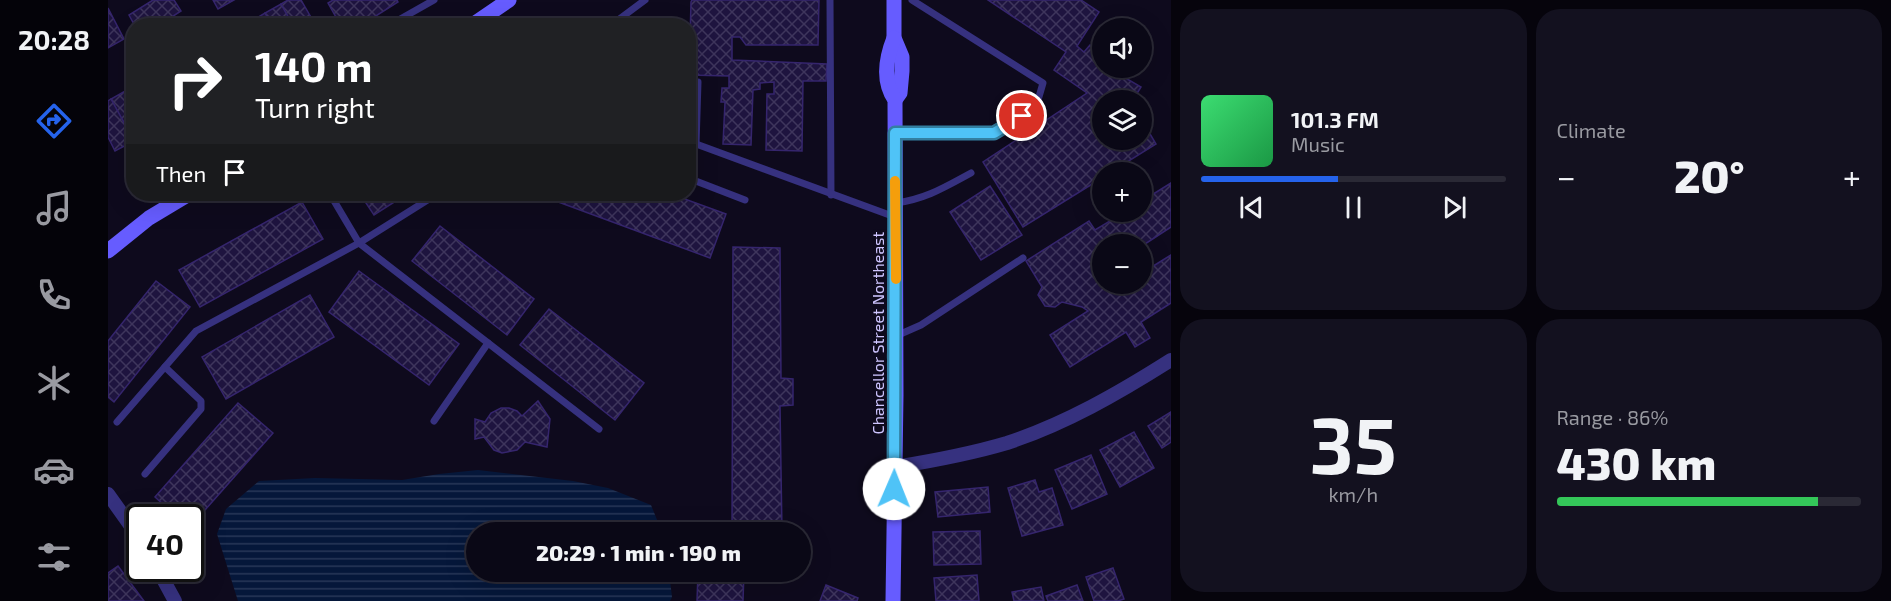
<!DOCTYPE html>
<html lang="en">
<head>
<meta charset="utf-8">
<style>
	body { margin:0; font-family:"Exo 2",sans-serif; background:#13111f; color:#f1f3f6; height:100vh; display:flex; flex-direction:column; font-size:22px; white-space:nowrap }
	* { box-sizing:border-box; margin:0 }
	p { font-size:20px; color:#999aa1 }
	.icon { flex:none; width:33px; height:33px; fill:none; stroke:currentColor; stroke-width:2; stroke-linecap:round; stroke-linejoin:round }
	.map { position:relative; flex:1; overflow:hidden }
	.details { display:flex; flex-direction:column; gap:9px; padding:9px; background:#06040c; width:720px }
	.details>* { flex:none }
	.guide { position:absolute; left:18px; top:18px; width:570px; height:183px; border-radius:24px; box-shadow:0 6px 24px #0002,0 0 0 2px #2a2935; background:#202124; color:#fff; overflow:hidden }
	.buttons { position:absolute; left:984px; top:18px; display:grid; gap:12px }
	.buttons a { display:grid; place-items:center; width:60px; height:60px; border-radius:50%; background:#0a0816; box-shadow:0 6px 24px #0002,0 0 0 2px #2a2935; font-size:30px }
	.speed { position:absolute; left:18px; top:504px; display:flex; gap:12px; font-size:30px; font-weight:700; text-align:center }
	.speed>* { display:grid; place-content:center; width:78px; height:78px; border-radius:50%; background:#0a0816; box-shadow:0 6px 24px #0002,0 0 0 2px #2a2935; line-height:1 }
	.speed .limit { border:3px solid #111; border-radius:9px; background:#fff; color:#111 }
	.pin { position:absolute; display:grid; place-items:center; width:51px; height:51px; color:#fff; margin:-26px; border:3px solid #fff; border-radius:50%; box-shadow:0 2px 6px #0007 }
	.me { position:absolute; width:66px; margin:-33px; rotate:1deg; stroke-linejoin:round; filter:drop-shadow(0 0 4px #0008) }
	.turn { display:flex; align-items:center; gap:21px; height:126px; padding:0 30px; font-size:27px }
	.turn .icon { width:78px; height:78px; stroke-width:2.5 }
	.turn b { display:block; font-size:42px; line-height:51px }
	.then { display:flex; align-items:center; height:57px; padding:0 30px; background:#0003; gap:12px; font-size:22px }
	.big { font-size:45px; font-weight:800; line-height:1.1 }
	.details .tile { flex:1; display:flex; flex-direction:column; justify-content:center; gap:9px; min-width:0; padding:0 21px; border-radius:24px; background:#13111f }
	.details .dial { align-items:center; gap:0 }
	.dial b { font-size:78px; line-height:1 }
	.song { display:flex; align-items:center; gap:18px }
	.cover { width:72px; height:72px; border-radius:9px; background:linear-gradient(135deg,hsl(140 70% 55%),hsl(140 70% 35%)) }
	.played { height:6px; border-radius:3px; background:linear-gradient(90deg,#2563eb 45%,#2a2935 45%) }
	.keys { display:flex; justify-content:space-around; direction:ltr }
	.heat { display:flex; justify-content:space-between; align-items:center; font-size:33px; direction:ltr }
	.charge { height:9px; border-radius:4px; background:linear-gradient(90deg,#34c759 86%,#2a2935 0) }
	.details .tiles { flex:1; display:grid; gap:9px; grid-template-columns:repeat(2,1fr) }
	.trip { position:absolute; left:358px; top:522px; width:345px; height:60px; border-radius:30px; background:#0a0816; box-shadow:0 6px 24px #0002,0 0 0 2px #2a2935; font-weight:800; line-height:60px; text-align:center }
	main { display:flex; flex:1; min-height:0 }
	.tab-bar { display:flex; flex-direction:column; width:108px; justify-content:space-around; align-items:center; background:#040309; color:#999aa1 }
	.tab-bar .icon { width:42px; height:42px }
	.tab-bar .current { color:#2563eb }
	.tab-bar b { font-size:27px; color:#f1f3f6 }
	.map>svg:first-child { display:block }
	.water { fill:url(#water-rules) }
	.building { fill:url(#building-cross-hatch); stroke:#35256d; stroke-width:1.5 }
	.lines { fill:none; stroke-linecap:round; stroke-linejoin:round }
	.lane { stroke:#36317f; stroke-width:7 }
	.street { stroke:#36317f; stroke-width:14 }
	.secondary { stroke:#665cff; stroke-width:15 }
	.route-casing { stroke:#337fa1; stroke-width:15 }
	.route { stroke:#4fc3f7; stroke-width:10 }
	.slow { stroke:#f59e0b; stroke-width:10 }
	.labels { text-anchor:middle; dominant-baseline:central; stroke-width:6; stroke-linejoin:round; paint-order:stroke }
	.street-label { font-size:16px; fill:#cec5ff; stroke:#0e0a1d }
</style>
</head>
<body>
<main>
<nav class="tab-bar">
<b>20:28</b>
<svg class="icon current" aria-label="directions" viewBox="0 0 24 24"><path d="M12 3l9 9-9 9-9-9zM9 14v-3h6M13 9l2 2-2 2"/></svg>
<svg class="icon" aria-label="music" viewBox="0 0 24 24"><path d="M9 18V5l10-2v13"/><circle cx="6" cy="18" r="3"/><circle cx="16" cy="16" r="3"/></svg>
<svg class="icon" aria-label="phone" viewBox="0 0 24 24"><path d="M5 4h4l2 5-3 2q2 4 5 5l2-3 5 2v4C11 20 4 13 5 4z"/></svg>
<svg class="icon" aria-label="climate" viewBox="0 0 24 24"><path d="M12 3v18M4 7l16 10M4 17L20 7"/></svg>
<svg class="icon" aria-label="car" viewBox="0 0 24 24"><path d="M5 17H2v-5l4-1 3-4h7l3 4 3 1v5h-3M9 17h6M6 11h13"/><circle cx="7" cy="17" r="2"/><circle cx="17" cy="17" r="2"/></svg>
<svg class="icon" aria-label="filters" viewBox="0 0 24 24"><path d="M4 7h16M4 17h16"/><circle cx="9" cy="7" r="2"/><circle cx="15" cy="17" r="2"/></svg>
</nav>
<div class="map">
<svg width="1063" height="601" viewBox="0 0 1063 601">
	<defs>
		<pattern id="water-rules" width="6" height="5" patternUnits="userSpaceOnUse" patternTransform="scale(1.5)"><rect width="6" height="5" fill="#05173a"/><path d="M0 2.5h6" fill="none" stroke="#283758"/></pattern>
		<pattern id="building-cross-hatch" width="8" height="8" patternUnits="userSpaceOnUse" patternTransform="scale(1.5)"><rect width="8" height="8" fill="#1e143f"/><path d="M0 0l8 8M0 8l8-8" fill="none" stroke="#3e355c"/></pattern>
	</defs>
	<rect width="100%" height="100%" fill="#0e0a1d"/>
	<polygon class="water" points="370,470 465,481 500,488 543,505 554,532 369,532 369,572 561,572 564,597 562,601 130,601 109,534 118,509 151,481 207,478 294,480 331,474"/>
	<g class="building">
		<polygon points="45,0 66,0 73,11 50,26 27,26 21,15"/>
		<polygon points="105,0 126,0 110,9"/>
		<polygon points="180,0 193,0 208,26 185,26 173,4"/>
		<polygon points="225,0 289,0 290,2 252,26 233,26 220,3"/>
		<polygon points="584,0 711,0 710,45 638,45 632,37 624,37 624,60 719,64 718,81 695,81 694,151 658,150 659,94 666,94 666,82 652,83 652,89 645,90 643,145 615,144 617,102 613,102 614,88 621,88 621,76 581,75 583,2"/>
		<polygon points="880,0 973,0 991,12 969,46 976,52 982,45 994,54 994,68 1015,68 1017,69 1014,76 1033,87 1025,100 994,100 994,140 1034,140 1034,130 1038,127 1048,144 1003,172 994,172 994,178 915,227 875,162 979,93 946,70 958,52"/>
		<polygon points="173,4 185,26 164,26 157,13"/>
		<polygon points="0,8 16,39 0,48"/>
		<polygon points="157,13 164,26 143,26 142,22"/>
		<polygon points="19,90 26,101 26,141 3,99"/>
		<polygon points="3,99 26,141 7,151 0,137 0,101"/>
		<polygon points="1063,183 1063,227 1034,246 994,244 994,284 1034,284 1034,273 1063,255 1063,303 1033,322 1042,338 1027,347 1018,332 962,367 942,335 980,311 974,307 954,302 947,307 937,306 930,295 934,287 918,261 981,221 987,230 1017,212 1034,212 1034,201"/>
		<polygon points="882,186 914,235 873,260 842,212"/>
		<polygon points="252,194 299,194 266,215"/>
		<polygon points="448,194 563,194 618,214 602,258 445,200"/>
		<polygon points="194,202 215,239 92,307 71,270"/>
		<polygon points="332,226 426,299 399,335 304,261"/>
		<polygon points="625,247 672,248 673,378 685,379 685,405 672,406 674,532 624,532"/>
		<polygon points="251,271 351,344 321,385 221,312"/>
		<polygon points="48,281 82,307 6,402 0,397 0,341"/>
		<polygon points="202,295 226,337 118,399 94,357"/>
		<polygon points="441,309 536,383 507,420 412,345"/>
		<polygon points="430,401 442,419 439,447 417,442 409,450 394,453 386,450 376,437 367,439 367,419 377,422 383,413 393,408 401,408 409,411 414,416"/>
		<polygon points="130,403 165,433 82,527 82,518 70,518 47,497"/>
		<polygon points="1063,412 1063,442 1054,448 1040,426"/>
		<polygon points="1026,432 1046,468 1012,487 992,450"/>
		<polygon points="983,455 999,494 964,509 947,470"/>
		<polygon points="927,480 931,492 944,488 955,525 914,536 900,488"/>
		<polygon points="880,487 882,512 830,517 827,492"/>
		<polygon points="872,531 873,564 826,565 825,532"/>
		<polygon points="10,566 36,601 0,601 0,573"/>
		<polygon points="1005,568 1016,599 1010,601 986,601 978,577"/>
		<polygon points="590,572 636,572 635,601 589,601"/>
		<polygon points="869,575 871,601 828,601 826,578"/>
		<polygon points="718,585 750,598 749,601 712,601"/>
		<polygon points="969,585 975,601 940,601 938,596"/>
		<polygon points="933,587 936,601 906,601 904,592"/>
	</g>
	<g class="lines">
		<g class="lane">
			<polyline points="722,0 723,195"/>
			<polyline points="280,26 326,0"/>
			<polyline points="502,26 537,0"/>
			<polyline points="787,133 886,133 928,107 935,83 804,0"/>
			<polyline points="580,141 787,217"/>
			<polyline points="588,145 590,82"/>
			<polyline points="580,178 637,200"/>
			<polyline points="222,194 251,243 491,429"/>
			<path d="M788 203C818 199 837 187 863 173"/>
			<polyline points="788,336 813,325 915,258"/>
			<polyline points="326,421 380,343"/>
			<polyline points="9,422 88,331 251,243 329,194"/>
			<polyline points="37,474 93,409 93,401 57,367"/>
		</g>
		<g class="street">
			<path d="M787 467C824 461 862 454 899 443 957 424 1011 393 1063 360"/>
			<polyline points="0,494 32,539"/>
			<polyline points="49,568 67,601"/>
		</g>
		<g class="secondary">
			<polyline points="786,0 786,38 794,57 794,71 792,93 787,100"/>
			<polyline points="363,26 401,0"/>
			<polyline points="0,251 41,218 81,194"/>
			<path d="M785 601 788 395 787 100C774 81 778 58 786 38"/>
		</g>
	</g>
	<g class="lines">
		<defs>
			<polyline id="route" points="786,489 787,133 886,133 914,116"/>
		</defs>
		<use href="#route" class="route-casing"/>
		<use href="#route" class="route"/>
		<polyline class="slow" points="787,181 788,279"/>
	</g>
	<g class="labels">
		<g class="street-label">
			<text transform="translate(769 333) rotate(-90)">Chancellor Street Northeast</text>
		</g>
	</g>
</svg>
<div class="buttons">
<a><svg class="icon" aria-label="sound" viewBox="0 0 24 24"><path d="M4 9h4l5-4v14l-5-4H4zM17 9q2 3 0 6"/></svg></a>
<a><svg class="icon" aria-label="layers" viewBox="0 0 24 24"><path d="M12 4l9 5-9 5-9-5zM3 14l9 5 9-5"/></svg></a>
<a>+</a>
<a>−</a>
</div>
<div class="speed"><div class="limit">40</div></div>
<div class="pin" style="left:914px;top:116px;background:#d93025"><svg class="icon" aria-label="arrive" viewBox="0 0 24 24"><path d="M6 21V4h12l-3 4 3 4H6"/></svg></div>
<svg class="me" style="left:786px;top:489px" viewBox="-20 -20 40 40"><circle r="19" fill="#fff"/><path d="M0-13L10 11 0 6-10 11z" fill="#4fc3f7"/></svg>
<div class="trip">20:29 · 1 min · 190 m</div>
<div class="guide">
<div class="turn"><svg class="icon" aria-label="right" viewBox="0 0 24 24"><path d="M7 20v-9h11M14 6l5 5-5 5"/></svg><div><b>140 m</b>Turn right</div></div>
<div class="then">Then<svg class="icon" aria-label="arrive" viewBox="0 0 24 24"><path d="M6 21V4h12l-3 4 3 4H6"/></svg></div>
</div>
</div>
<section class="details">
<div class="tiles">
<div class="tile">
<div class="song"><i class="cover"></i><div><b>101.3 FM</b><p>Music</p></div></div>
<div class="played"></div>
<div class="keys"><svg class="icon" aria-label="previous" viewBox="0 0 24 24"><path d="M18 5L8 12l10 7zM5 5v14"/></svg><svg class="icon" aria-label="pause" viewBox="0 0 24 24"><path d="M8 5v14M16 5v14"/></svg><svg class="icon" aria-label="next" viewBox="0 0 24 24"><path d="M6 5l10 7-10 7zM19 5v14"/></svg></div>
</div>
<div class="tile"><p>Climate</p>
<div class="heat"><a>−</a><b class="big">20°</b><a>+</a></div>
</div>
<div class="tile dial"><b>35</b><p>km/h</p></div>
<div class="tile"><p>Range · 86%</p><b class="big">430 km</b><div class="charge"></div></div>
</div>
</section>
</main>
</body>
</html>
